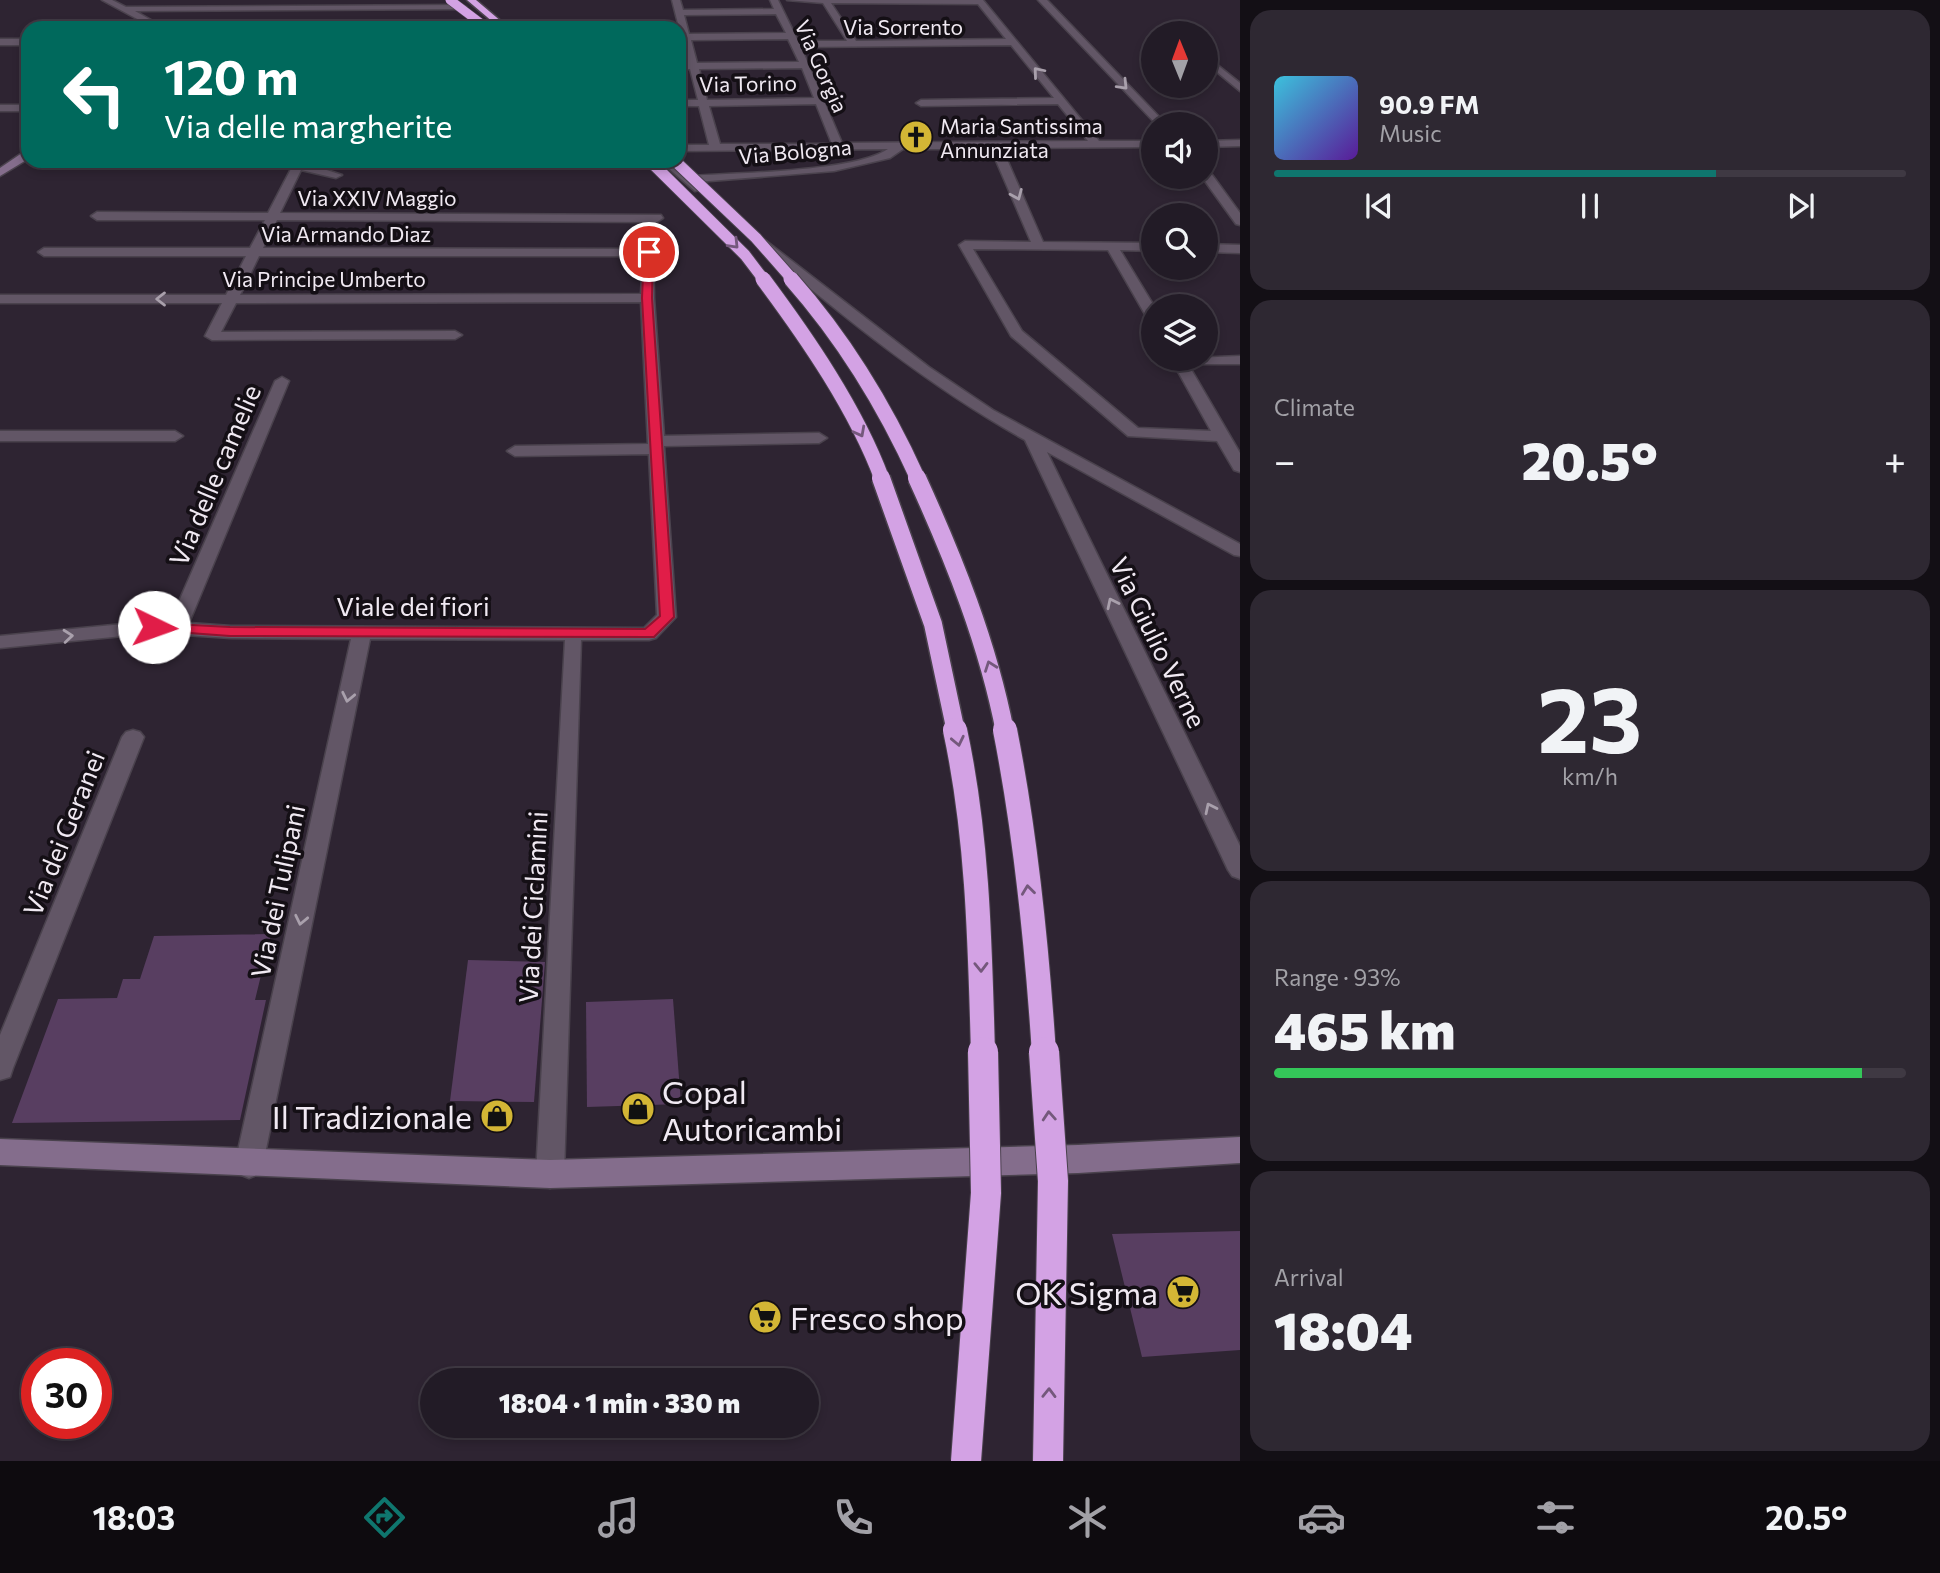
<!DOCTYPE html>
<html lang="en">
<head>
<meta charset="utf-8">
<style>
	body { margin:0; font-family:Commissioner,sans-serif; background:#2e2832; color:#f1f3f6; height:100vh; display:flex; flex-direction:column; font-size:26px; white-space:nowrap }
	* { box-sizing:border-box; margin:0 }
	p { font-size:23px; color:#a2a1a7 }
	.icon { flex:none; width:38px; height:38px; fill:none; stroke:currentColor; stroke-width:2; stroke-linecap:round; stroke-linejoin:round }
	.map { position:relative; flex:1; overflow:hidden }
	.drawer { display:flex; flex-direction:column; gap:10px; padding:10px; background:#130f15; width:700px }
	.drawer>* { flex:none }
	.banner { position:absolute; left:21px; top:21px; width:665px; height:147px; border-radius:21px; box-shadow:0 4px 10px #0003,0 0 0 2px #3f3943; background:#00695c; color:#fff; overflow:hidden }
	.needle { width:46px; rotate:359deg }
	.controls { position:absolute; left:1141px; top:21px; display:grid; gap:14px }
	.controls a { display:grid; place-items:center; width:77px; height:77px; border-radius:50%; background:#221b26; box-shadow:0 4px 10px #0003,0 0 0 2px #3f3943; font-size:35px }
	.speed { position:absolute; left:21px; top:1348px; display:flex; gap:14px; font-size:35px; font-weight:700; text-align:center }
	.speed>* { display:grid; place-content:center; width:91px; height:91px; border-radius:50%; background:#221b26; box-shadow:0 4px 10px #0003,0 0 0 2px #3f3943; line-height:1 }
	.speed .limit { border:10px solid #d22; background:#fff; color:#111 }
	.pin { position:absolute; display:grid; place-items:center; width:60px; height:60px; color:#fff; margin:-30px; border:4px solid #fff; border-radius:50%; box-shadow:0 2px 7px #0007 }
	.me { position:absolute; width:77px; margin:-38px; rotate:93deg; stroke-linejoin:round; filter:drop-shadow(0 0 5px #0008) }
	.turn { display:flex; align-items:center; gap:24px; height:147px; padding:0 28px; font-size:32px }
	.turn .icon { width:91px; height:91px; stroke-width:2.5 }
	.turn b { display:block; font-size:49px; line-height:60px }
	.big { font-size:52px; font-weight:800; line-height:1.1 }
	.drawer .tile { flex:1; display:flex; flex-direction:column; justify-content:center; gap:10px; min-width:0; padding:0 24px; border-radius:21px; background:#2e2832 }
	.drawer .dial { align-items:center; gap:0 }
	.dial b { font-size:91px; line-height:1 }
	.song { display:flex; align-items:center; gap:21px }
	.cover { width:84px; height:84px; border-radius:10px; background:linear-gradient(135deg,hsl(190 70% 55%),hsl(270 70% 35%)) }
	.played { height:7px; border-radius:4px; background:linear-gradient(90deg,#0f766e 70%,#3f3943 70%) }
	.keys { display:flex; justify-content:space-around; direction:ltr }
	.heat { display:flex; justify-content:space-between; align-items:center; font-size:38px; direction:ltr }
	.charge { height:10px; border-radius:5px; background:linear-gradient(90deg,#34c759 93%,#3f3943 0) }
	.trip { position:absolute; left:420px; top:1368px; width:399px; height:70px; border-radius:35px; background:#221b26; box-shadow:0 4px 10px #0003,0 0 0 2px #3f3943; font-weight:800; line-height:70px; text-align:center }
	.tabs { display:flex; height:112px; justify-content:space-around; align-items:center; background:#0e0b0f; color:#a2a1a7 }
	.tabs .icon { width:49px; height:49px }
	.tabs .current { color:#0f766e }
	.tabs b { font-size:32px; color:#f1f3f6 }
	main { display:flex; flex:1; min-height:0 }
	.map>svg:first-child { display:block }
	.building { fill:#583e61 }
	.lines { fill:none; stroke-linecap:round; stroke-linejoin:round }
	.street-casing { stroke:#4a424d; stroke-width:3 }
	.secondary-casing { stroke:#4a424d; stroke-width:3 }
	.highway-casing { stroke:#4a424d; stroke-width:3 }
	.street { fill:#625666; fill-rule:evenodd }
	.secondary { fill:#846d8c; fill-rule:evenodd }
	.highway { fill:#d3a2e4; fill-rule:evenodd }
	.highway-bridge-far5-casing { stroke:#4a424d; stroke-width:10; stroke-linecap:butt }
	.highway-bridge-far4-casing { stroke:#4a424d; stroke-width:13; stroke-linecap:butt }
	.highway-bridge-far3-casing { stroke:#4a424d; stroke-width:17; stroke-linecap:butt }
	.highway-bridge-far2-casing { stroke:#4a424d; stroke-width:21; stroke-linecap:butt }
	.highway-bridge-far1-casing { stroke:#4a424d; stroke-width:26; stroke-linecap:butt }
	.highway-bridge-casing { stroke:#4a424d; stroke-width:32; stroke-linecap:butt }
	.highway-bridge-far5 { stroke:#d3a2e4; stroke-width:9 }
	.highway-bridge-far4 { stroke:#d3a2e4; stroke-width:11 }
	.highway-bridge-far3 { stroke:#d3a2e4; stroke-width:15 }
	.highway-bridge-far2 { stroke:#d3a2e4; stroke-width:18 }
	.highway-bridge-far1 { stroke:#d3a2e4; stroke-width:24 }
	.highway-bridge { stroke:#d3a2e4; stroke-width:30 }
	.oneway { stroke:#a9a0ac }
	.oneway2 { stroke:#74587c }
	.route { fill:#e11d48; stroke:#92132f; stroke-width:2 }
	.labels { text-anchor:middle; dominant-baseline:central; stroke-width:7; stroke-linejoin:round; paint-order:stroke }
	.far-street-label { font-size:21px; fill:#f0e9f2; stroke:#140f15 }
	.far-poi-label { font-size:21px; fill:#f0e9f2; stroke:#140f15; text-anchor:start }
	.street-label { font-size:26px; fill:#f0e9f2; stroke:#140f15 }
	.near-poi-label { font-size:32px; fill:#f0e9f2; stroke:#140f15; text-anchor:start }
</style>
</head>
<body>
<main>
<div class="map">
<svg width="1240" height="1461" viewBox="0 0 1240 1461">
	<rect width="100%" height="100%" fill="#2e2432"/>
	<g class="building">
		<polygon points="271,934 255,1000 266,1000 240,1120 12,1123 58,999 117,998 123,979 140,979 154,936"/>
		<polygon points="468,960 545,962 534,1102 450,1101"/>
		<polygon points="673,999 681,1104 587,1107 586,1002"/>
		<polygon points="1240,1231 1240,1350 1142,1357 1112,1234"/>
	</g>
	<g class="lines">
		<defs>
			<g id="street">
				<polygon points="102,0 112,0 126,7 462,5 466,7 462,9 135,11 165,28 154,28"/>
				<path d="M672 0H680L683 10 774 9 770 0H778L798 41H847L823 3 787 0H983L1099 141H1153V147L1002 148 1043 242 1153 243V251L1120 250 1154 306 1153 320 1146 316 1108 250 973 249 1022 331 1138 428 1211 431 1171 359 1240 356V364H1188L1240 453V472L1234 470 1217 441 1128 436 1011 336 959 245 965 241 1031 242 991 149H903L890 158 834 171 697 182 705 189 695 191 660 161H672L689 176C733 173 855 172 888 149L679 151V145H709L699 106H679V100H698L690 69H679V63H688ZM831 3 978 4 1006 39 856 41ZM776 14 786 33 689 34 684 15ZM788 39 799 62 697 63 691 40ZM1011 45 1054 98 921 100 916 103 921 106 1058 104 1088 141 842 143 801 47ZM802 68 814 98 707 100 699 69ZM816 104 832 144H720L709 106Z"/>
				<polygon points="1038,0 1047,0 1166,124 1156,124"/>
				<rect x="0" y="39" width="28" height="6"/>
				<polygon points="1206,56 1240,83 1240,91 1206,63"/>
				<rect x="0" y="105" width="28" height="6"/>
				<polygon points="1240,140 1240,146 1206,147 1206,141"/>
				<path d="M287 161H299L342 175 336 178 301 170 280 213 661 215 663 218 657 222 277 220 263 248 653 249 654 298 664 436 819 433 827 438 819 443 664 446 676 617 656 638 649 640H581L564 1174 560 1184 550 1188 540 1184 536 1174 565 640 370 639 263 1164 259 1174 249 1178 239 1174 235 1164 351 639 231 638 154 633 0 648V636L154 621 170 622 275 381 282 377 289 381 189 623 231 626 644 628 657 615 649 454 515 456 507 451 515 446 648 444 641 302 236 303 221 332 455 331 462 335 455 339 212 340 205 336 222 303H0V295H226L246 256H44L38 252 44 248H250L265 220H97L91 216 97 212 268 213 292 167ZM259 256H643L641 294 240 295Z"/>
				<polygon points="1206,171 1210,172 1240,213 1240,225 1236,224 1202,177 1206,177"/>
				<path d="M761 237 929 367 993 410 1240 544V556L1234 555 1047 452 1240 846V879L1232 876 1228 870 1025 440C928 386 841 315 757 244L755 241Z"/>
				<polygon points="1206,244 1240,245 1240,253 1206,252"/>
				<polygon points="0,431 175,431 183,436 175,441 0,441"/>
				<polygon points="133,730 140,732 144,737 13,1068 10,1077 0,1080 0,1035 122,737 126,732"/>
			</g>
			<g id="secondary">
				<polygon points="28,152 28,159 0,176 0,168 22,153"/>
				<polygon points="1240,1137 1240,1163 1078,1173 550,1188 0,1165 0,1139 550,1160 1078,1145"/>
			</g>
			<polygon id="highway" points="467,0 476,0 509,28 500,28"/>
		</defs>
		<use href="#street" class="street-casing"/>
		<use href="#secondary" class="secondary-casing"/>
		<use href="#highway" class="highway-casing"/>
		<use href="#street" class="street"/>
		<use href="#secondary" class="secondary"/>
		<use href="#highway" class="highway"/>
		<defs>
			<polyline id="highway-bridge-far5" points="450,0 487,28"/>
			<g id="highway-bridge-far4">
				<polyline points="650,161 745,255 764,280"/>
				<polyline points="675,161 756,238 793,280"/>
			</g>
			<g id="highway-bridge-far3">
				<path d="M763 279C807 338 856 409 882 479"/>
				<path d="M791 279C844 339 885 406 918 479"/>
			</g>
			<g id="highway-bridge-far2">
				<polyline points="881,478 933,624 956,732"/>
				<path d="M917 478C954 559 988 644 1005 732"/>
			</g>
			<g id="highway-bridge-far1">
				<path d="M955 730C978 836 980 946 983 1054"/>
				<path d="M1005 730C1026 836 1037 946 1044 1054"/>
			</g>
			<g id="highway-bridge">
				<polyline points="1044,1052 1053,1181 1048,1461"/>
				<polyline points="966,1461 986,1193 983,1052"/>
			</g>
		</defs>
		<use href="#highway-bridge-far5" class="highway-bridge-far5-casing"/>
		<use href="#highway-bridge-far4" class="highway-bridge-far4-casing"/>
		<use href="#highway-bridge-far3" class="highway-bridge-far3-casing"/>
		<use href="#highway-bridge-far2" class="highway-bridge-far2-casing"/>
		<use href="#highway-bridge-far1" class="highway-bridge-far1-casing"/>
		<use href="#highway-bridge" class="highway-bridge-casing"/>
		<use href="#highway-bridge-far5" class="highway-bridge-far5"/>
		<use href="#highway-bridge-far4" class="highway-bridge-far4"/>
		<use href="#highway-bridge-far3" class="highway-bridge-far3"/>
		<use href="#highway-bridge-far2" class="highway-bridge-far2"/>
		<use href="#highway-bridge-far1" class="highway-bridge-far1"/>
		<use href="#highway-bridge" class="highway-bridge"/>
	</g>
	<defs><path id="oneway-chevron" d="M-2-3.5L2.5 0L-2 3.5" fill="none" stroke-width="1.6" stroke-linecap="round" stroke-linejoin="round" transform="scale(1.75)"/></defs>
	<g class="oneway">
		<use href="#oneway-chevron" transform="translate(1038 72) rotate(-130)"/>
		<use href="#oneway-chevron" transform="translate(1123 85) rotate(46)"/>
		<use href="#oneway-chevron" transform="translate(1017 195) rotate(67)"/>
		<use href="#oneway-chevron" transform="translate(161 299) rotate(-180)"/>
		<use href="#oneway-chevron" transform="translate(1112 603) rotate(-116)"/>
		<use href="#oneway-chevron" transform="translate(68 636) rotate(-5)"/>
		<use href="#oneway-chevron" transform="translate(348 697) rotate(102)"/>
		<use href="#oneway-chevron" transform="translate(1210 808) rotate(-116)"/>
		<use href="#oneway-chevron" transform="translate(301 920) rotate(102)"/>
	</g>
	<g class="oneway2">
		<use href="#oneway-chevron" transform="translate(734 244) rotate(46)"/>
		<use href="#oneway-chevron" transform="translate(860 432) rotate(62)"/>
		<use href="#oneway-chevron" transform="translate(990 666) rotate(-110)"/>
		<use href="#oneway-chevron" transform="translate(958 741) rotate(78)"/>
		<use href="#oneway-chevron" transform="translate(1028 890) rotate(-97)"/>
		<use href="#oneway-chevron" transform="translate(981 967) rotate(89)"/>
		<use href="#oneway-chevron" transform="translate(1049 1116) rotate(-94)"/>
		<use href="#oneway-chevron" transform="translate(1049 1393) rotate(-89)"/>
	</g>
	<polygon class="route" points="649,250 653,252 652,298 674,617 654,637 230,636 149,630 147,627 154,623 230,627 645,629 660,616 642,298 644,252"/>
	<defs>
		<symbol id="church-disc" viewBox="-11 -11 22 22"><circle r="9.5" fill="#d3b635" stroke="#140f15"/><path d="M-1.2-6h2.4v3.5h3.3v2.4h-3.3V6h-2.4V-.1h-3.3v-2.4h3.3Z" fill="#111"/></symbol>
		<symbol id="shop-disc" viewBox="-11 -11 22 22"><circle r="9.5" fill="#d3b635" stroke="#140f15"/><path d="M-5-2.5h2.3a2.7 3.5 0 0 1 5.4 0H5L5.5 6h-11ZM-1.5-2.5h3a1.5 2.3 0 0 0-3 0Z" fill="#111"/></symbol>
		<symbol id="supermarket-disc" viewBox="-11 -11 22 22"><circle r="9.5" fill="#d3b635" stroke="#140f15"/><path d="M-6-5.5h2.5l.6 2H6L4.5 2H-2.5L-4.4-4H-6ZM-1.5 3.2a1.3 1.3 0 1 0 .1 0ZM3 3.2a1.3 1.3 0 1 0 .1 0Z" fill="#111"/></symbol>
	</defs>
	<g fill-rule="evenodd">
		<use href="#church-disc" x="897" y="118" width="38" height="38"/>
		<use href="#shop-disc" x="619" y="1090" width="38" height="38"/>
		<use href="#shop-disc" x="478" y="1097" width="38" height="38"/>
		<use href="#supermarket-disc" x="1164" y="1273" width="38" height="38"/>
		<use href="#supermarket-disc" x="746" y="1298" width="38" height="38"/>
	</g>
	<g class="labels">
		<g class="far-street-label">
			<text x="903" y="26">Via Sorrento</text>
			<text transform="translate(822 66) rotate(66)">Via Gorgia</text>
			<text transform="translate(748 83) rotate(-1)">Via Torino</text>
			<text transform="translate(795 151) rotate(-5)">Via Bologna</text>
			<text x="377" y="197">Via XXIV Maggio</text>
			<text x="346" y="233">Via Armando Diaz</text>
			<text x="324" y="278">Via Principe Umberto</text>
		</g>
		<g class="far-poi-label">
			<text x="940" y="125">Maria Santissima<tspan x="940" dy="24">Annunziata</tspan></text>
		</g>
		<g class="street-label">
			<text transform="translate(214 475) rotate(-67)">Via delle camelie</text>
			<text x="413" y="605">Viale dei fiori</text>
			<text transform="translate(1159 642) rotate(64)">Via Giulio Verne</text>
			<text transform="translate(63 833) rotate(-68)">Via dei Geranei</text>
			<text transform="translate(277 891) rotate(-78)">Via dei Tulipani</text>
			<text transform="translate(532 907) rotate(-87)">Via dei Ciclamini</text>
		</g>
		<g class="near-poi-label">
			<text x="662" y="1091">Copal<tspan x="662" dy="37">Autoricambi</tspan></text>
			<text x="472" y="1116" text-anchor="end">Il Tradizionale</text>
			<text x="1158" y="1292" text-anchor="end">OK Sigma</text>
			<text x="790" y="1317">Fresco shop</text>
		</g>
	</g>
</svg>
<div class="controls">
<a><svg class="needle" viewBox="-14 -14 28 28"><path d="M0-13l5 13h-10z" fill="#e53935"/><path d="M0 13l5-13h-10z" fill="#a2a1a7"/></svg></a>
<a><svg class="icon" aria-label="sound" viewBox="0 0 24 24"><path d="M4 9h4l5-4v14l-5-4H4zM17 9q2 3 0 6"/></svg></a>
<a><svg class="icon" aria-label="search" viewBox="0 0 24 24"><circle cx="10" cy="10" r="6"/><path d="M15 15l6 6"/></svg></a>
<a><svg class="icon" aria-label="layers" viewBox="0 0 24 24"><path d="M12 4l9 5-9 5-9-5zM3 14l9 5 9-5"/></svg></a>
</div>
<div class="speed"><div class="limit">30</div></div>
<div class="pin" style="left:649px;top:252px;background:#d93025"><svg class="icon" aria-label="arrive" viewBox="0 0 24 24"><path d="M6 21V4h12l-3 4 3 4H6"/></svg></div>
<svg class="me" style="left:154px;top:627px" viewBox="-20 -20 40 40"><circle r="19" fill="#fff"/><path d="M0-13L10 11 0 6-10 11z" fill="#e11d48"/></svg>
<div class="trip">18:04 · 1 min · 330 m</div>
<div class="banner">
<div class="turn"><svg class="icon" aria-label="left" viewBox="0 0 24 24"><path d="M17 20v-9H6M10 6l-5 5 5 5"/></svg><div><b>120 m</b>Via delle margherite</div></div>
</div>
</div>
<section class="drawer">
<div class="tile">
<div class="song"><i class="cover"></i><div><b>90.9 FM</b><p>Music</p></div></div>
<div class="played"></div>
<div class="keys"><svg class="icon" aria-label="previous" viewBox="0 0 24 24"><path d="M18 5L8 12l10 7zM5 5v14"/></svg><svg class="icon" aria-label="pause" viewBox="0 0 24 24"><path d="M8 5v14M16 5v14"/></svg><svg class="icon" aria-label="next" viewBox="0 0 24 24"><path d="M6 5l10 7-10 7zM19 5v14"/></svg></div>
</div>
<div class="tile"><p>Climate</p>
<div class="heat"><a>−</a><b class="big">20.5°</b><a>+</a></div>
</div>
<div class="tile dial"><b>23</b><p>km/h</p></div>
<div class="tile"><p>Range · 93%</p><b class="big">465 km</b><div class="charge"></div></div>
<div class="tile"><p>Arrival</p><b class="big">18:04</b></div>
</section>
</main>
<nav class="tabs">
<b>18:03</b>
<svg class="icon current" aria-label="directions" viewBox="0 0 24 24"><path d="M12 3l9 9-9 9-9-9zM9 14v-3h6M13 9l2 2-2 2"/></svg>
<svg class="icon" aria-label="music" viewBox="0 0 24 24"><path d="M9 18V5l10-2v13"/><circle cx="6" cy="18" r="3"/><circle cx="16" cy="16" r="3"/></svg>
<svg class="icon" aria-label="phone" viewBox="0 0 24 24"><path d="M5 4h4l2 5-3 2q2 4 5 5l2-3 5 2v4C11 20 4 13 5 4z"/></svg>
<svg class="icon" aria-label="climate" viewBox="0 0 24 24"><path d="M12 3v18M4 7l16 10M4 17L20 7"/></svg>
<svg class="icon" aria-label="car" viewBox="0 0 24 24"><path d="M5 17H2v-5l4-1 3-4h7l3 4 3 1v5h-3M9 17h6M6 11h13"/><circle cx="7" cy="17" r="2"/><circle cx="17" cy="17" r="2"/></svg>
<svg class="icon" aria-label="filters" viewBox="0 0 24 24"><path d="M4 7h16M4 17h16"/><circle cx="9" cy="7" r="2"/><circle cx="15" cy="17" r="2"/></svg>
<b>20.5°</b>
</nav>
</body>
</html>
